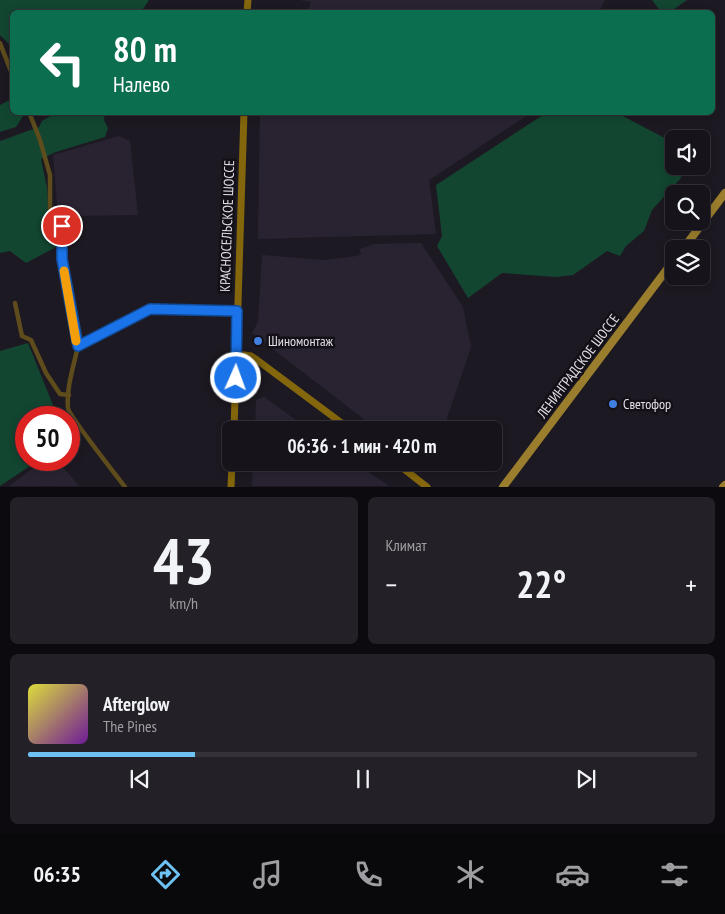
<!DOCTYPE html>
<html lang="ru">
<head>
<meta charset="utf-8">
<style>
	body { margin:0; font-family:"PT Sans Narrow",sans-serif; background:#232027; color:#f1f3f6; height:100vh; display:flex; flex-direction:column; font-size:19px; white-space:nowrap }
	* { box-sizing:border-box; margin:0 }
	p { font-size:16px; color:#9e9ea2 }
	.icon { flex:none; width:28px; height:28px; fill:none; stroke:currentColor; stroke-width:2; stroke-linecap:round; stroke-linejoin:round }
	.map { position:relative; height:487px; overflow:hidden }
	.side { display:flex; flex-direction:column; gap:10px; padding:10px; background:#0c0a0e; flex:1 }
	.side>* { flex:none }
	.hud { position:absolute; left:10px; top:10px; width:705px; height:105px; border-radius:8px; box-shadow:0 2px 8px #0003,0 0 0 1px #353239; background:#0b6e4f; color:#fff; overflow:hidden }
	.tools { position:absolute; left:665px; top:130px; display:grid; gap:10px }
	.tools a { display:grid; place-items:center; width:45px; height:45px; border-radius:8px; background:#16131a; box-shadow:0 2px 8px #0003,0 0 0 1px #353239; font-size:25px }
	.speed { position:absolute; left:15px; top:406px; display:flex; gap:10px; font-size:25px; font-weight:700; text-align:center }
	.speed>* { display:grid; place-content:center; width:65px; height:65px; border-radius:50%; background:#16131a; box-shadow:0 2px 8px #0003,0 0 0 1px #353239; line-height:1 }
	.speed .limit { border:8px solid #d22; background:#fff; color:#111 }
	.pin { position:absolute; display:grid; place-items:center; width:42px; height:42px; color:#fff; margin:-21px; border:2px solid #fff; border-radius:50%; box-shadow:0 1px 5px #0007 }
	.me { position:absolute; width:55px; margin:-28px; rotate:2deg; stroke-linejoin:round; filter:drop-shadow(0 0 4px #0008) }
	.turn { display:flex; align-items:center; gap:18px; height:105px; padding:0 20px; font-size:22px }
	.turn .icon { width:65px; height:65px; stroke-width:2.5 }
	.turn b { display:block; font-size:35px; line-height:42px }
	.big { font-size:38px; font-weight:600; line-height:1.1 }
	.side .card { flex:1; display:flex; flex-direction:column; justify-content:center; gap:8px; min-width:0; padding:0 18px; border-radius:8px; background:#232027 }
	.side .dial { align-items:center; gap:0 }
	.dial b { font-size:65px; line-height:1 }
	.song { display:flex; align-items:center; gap:15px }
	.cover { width:60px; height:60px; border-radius:8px; background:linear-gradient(135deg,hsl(60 70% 55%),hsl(280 70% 35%)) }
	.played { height:5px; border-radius:2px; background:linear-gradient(90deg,#6ec2f3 25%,#353239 25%) }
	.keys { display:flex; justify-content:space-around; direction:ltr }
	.heat { display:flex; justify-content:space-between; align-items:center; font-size:28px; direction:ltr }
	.side .tiles { flex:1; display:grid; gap:10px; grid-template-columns:1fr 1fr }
	.card:last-child { grid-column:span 2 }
	.trip { position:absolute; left:222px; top:421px; width:280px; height:50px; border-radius:8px; background:#16131a; box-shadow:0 2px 8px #0003,0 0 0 1px #353239; font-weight:600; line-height:50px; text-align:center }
	.menu { display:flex; height:80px; justify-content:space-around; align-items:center; background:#09080a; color:#9e9ea2 }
	.menu .icon { width:35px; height:35px }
	.menu .current { color:#6ec2f3 }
	.menu b { font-size:22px; color:#f1f3f6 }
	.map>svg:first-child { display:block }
	.built { fill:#292331 }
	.green { fill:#124631 }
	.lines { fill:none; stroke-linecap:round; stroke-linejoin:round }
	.street { stroke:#5e4c1d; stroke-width:4.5 }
	.secondary { stroke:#84670c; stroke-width:7 }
	.primary { stroke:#9b7e2d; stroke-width:8 }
	.route-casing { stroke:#114b97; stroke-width:12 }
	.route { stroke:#1a73e8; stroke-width:9 }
	.slow { stroke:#f59e0b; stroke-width:9 }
	.shop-dot { fill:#3f7fe0; stroke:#141018; stroke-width:2 }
	.labels { text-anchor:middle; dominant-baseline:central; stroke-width:5; stroke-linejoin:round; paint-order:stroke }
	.street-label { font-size:14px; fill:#e1dfe5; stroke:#141018 }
	.poi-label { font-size:14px; fill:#e1dfe5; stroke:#141018; text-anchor:start }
</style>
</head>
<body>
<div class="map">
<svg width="725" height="487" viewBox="0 0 725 487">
	<rect width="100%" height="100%" fill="#1d1922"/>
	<g class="built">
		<polygon points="299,0 605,0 599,12 307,12 311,2"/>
		<polygon points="260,113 260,112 531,113 429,180 436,234 258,239"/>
		<polygon points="119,136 130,141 138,215 58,216 53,155"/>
		<polygon points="421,243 463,307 471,347 443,430 378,430 252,333 258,322 262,255 323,260 357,256 361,254 360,249 374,244"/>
		<polygon points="264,397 310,430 255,430 256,400"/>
		<polygon points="44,460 57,460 79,486 9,486"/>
		<polygon points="253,463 355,463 389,486 252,486"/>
	</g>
	<g class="green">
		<polygon points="0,0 149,0 141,12 12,12 12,47 0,35"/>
		<polygon points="652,0 687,0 670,12 661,12"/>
		<polygon points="12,99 12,112 25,113 16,127 0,132 0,105"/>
		<polygon points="611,112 619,114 674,143 674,166 687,166 680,179 652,210 644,231 626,246 620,256 607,251 573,275 556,277 502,273 468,298 437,246 442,236 436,185 546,113"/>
		<polygon points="56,113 105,113 104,120 108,128 105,137 56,152 41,159 47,188 49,224 58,246 26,263 10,251 0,253 0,141 39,127 42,121"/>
		<polygon points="28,343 53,405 51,417 26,418 26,460 39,460 0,486 0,351"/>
	</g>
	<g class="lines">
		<g class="street">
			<polyline points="0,43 12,74"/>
			<polyline points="29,112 40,140 50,175 50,211 57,223 62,226 62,259 78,346"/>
			<polyline points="15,303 22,336 31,340 46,373 60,394 69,395"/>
			<path d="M125 487C116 475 69 416 68 408 66 388 74 365 78 346L149 309 237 311"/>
		</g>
		<g class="secondary">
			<polyline points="247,12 248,0"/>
			<polyline points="237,354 251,356 257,360 351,430"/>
			<polyline points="234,430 244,112"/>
			<polyline points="395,462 427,487"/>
			<polyline points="231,487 232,462"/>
		</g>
		<g class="primary">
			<polyline points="683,249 725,193"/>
			<polyline points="503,487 674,260"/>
			<polyline points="723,487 725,485"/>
		</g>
	</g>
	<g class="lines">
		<defs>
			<polyline id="route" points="62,226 62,259 78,346 150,309 237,311 236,378"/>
		</defs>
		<use href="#route" class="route-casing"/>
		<use href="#route" class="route"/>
		<polyline class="slow" points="64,271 76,341"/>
	</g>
	<g class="shop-dot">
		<circle cx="258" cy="341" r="5"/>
		<circle cx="613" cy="404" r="5"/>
	</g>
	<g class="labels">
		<g class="street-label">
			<text transform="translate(227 226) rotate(-88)">КРАСНОСЕЛЬСКОЕ ШОССЕ</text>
			<text transform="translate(578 366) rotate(-53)">ЛЕНИНГРАДСКОЕ ШОССЕ</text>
		</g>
		<g class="poi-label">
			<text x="268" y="341">Шиномонтаж</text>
			<text x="623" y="404">Светофор</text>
		</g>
	</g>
</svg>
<div class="tools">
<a><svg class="icon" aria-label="sound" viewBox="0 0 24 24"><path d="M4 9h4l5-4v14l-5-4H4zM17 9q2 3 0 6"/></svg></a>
<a><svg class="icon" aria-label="search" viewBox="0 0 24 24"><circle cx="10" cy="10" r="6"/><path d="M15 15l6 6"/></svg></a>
<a><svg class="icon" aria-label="layers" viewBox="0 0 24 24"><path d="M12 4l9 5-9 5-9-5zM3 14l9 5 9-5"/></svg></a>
</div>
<div class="speed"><div class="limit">50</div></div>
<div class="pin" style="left:62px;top:226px;background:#d93025"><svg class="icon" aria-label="arrive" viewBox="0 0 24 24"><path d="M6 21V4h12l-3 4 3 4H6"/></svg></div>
<svg class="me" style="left:236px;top:378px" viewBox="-20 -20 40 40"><circle r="17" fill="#1a73e8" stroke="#fff" stroke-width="3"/><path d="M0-11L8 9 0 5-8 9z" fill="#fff"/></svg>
<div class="trip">06:36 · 1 мин · 420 m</div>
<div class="hud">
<div class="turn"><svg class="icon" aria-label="left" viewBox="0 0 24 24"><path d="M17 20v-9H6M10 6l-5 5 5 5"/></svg><div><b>80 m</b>Налево</div></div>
</div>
</div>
<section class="side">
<div class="tiles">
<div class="card dial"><b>43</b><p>km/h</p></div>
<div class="card"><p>Климат</p>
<div class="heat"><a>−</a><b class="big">22°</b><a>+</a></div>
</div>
<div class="card">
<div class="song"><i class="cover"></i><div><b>Afterglow</b><p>The Pines</p></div></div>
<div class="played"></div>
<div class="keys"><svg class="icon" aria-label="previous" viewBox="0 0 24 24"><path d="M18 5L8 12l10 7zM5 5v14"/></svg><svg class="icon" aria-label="pause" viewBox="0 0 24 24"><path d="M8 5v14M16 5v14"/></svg><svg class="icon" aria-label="next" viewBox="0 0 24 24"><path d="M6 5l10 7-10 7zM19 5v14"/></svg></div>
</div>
</div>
</section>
<nav class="menu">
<b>06:35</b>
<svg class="icon current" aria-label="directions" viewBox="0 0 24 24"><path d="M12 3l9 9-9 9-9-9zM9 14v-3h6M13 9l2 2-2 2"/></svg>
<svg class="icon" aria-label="music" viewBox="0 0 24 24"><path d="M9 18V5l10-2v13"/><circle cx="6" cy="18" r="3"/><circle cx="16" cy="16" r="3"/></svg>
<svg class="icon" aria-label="phone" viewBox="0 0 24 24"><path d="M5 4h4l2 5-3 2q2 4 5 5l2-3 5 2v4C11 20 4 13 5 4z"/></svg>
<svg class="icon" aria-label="climate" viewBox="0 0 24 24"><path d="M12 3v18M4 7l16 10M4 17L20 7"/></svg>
<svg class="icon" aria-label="car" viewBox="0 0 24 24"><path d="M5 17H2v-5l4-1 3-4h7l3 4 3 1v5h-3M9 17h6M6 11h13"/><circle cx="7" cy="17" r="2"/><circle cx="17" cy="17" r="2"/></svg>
<svg class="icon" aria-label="filters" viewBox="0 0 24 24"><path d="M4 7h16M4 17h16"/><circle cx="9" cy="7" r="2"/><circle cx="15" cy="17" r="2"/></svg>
</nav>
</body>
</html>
